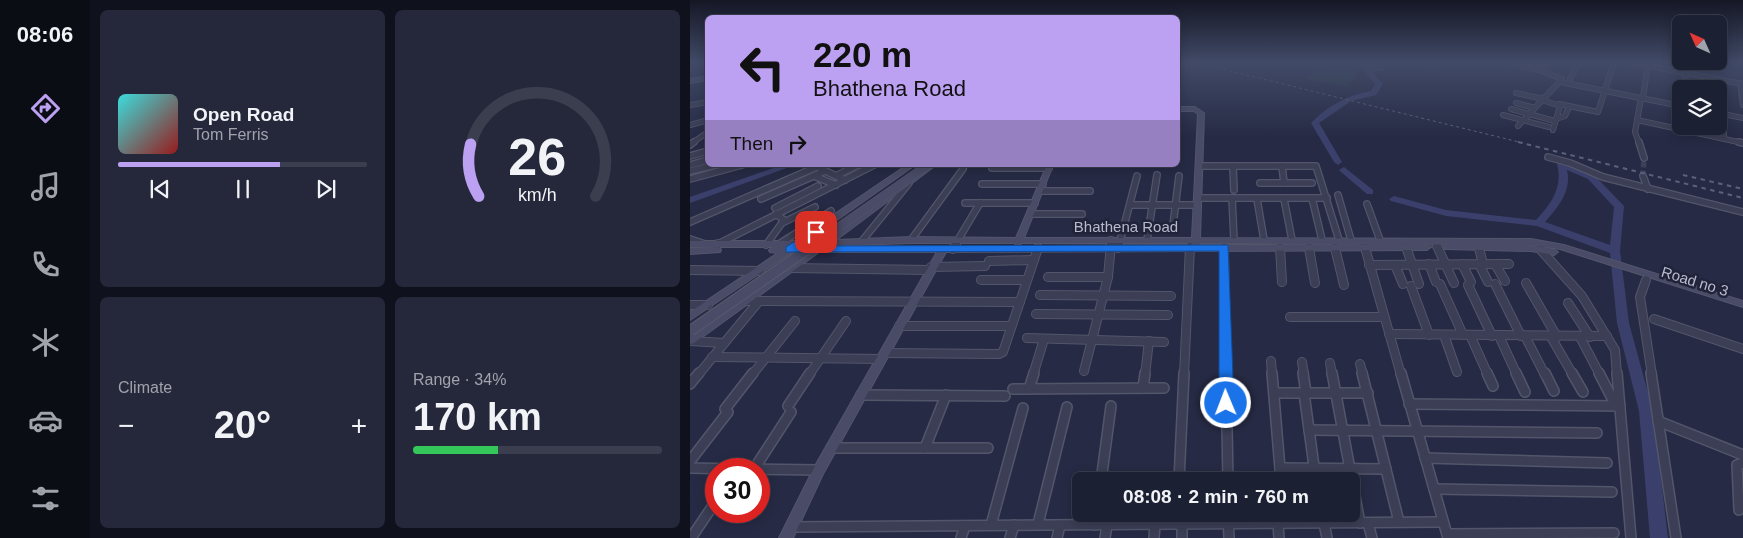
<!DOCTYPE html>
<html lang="en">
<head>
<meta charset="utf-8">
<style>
	body { margin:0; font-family:Arial,sans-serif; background:#25283b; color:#f1f3f6; height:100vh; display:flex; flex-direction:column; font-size:19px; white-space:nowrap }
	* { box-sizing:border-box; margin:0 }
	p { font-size:16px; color:#a0a3ac }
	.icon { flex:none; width:28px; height:28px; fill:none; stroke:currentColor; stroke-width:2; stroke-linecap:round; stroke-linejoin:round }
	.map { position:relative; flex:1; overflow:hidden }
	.side { display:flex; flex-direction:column; gap:10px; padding:10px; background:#0f121c; width:600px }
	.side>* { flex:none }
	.hud { position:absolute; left:15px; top:15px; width:475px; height:152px; border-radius:8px; box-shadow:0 2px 12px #0003,0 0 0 1px #3a3e4e; background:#bca0f2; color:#111; overflow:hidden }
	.needle { width:32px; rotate:315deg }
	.controls { position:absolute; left:982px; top:15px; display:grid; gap:10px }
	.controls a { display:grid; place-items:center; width:55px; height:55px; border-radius:8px; background:#1c2033; box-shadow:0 2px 12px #0003,0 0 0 1px #3a3e4e; font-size:25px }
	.speed { position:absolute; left:15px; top:458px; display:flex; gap:10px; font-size:25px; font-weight:700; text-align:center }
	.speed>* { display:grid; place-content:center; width:65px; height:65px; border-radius:50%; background:#1c2033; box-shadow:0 2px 12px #0003,0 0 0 1px #3a3e4e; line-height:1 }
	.speed .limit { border:8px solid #d22; background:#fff; color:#111 }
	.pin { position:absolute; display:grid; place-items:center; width:42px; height:42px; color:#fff; margin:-21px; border-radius:10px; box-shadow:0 2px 8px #0006 }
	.me { position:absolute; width:55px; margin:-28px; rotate:359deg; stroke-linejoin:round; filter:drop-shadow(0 0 4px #0008) }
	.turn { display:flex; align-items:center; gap:18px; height:105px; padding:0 25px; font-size:22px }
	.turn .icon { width:65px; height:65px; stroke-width:2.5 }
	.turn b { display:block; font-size:35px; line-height:42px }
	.then { display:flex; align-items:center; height:48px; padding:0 25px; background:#0003; gap:10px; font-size:19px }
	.big { font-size:38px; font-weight:700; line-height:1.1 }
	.side .tile { flex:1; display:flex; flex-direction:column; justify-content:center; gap:8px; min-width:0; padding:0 18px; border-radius:8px; background:#25283b }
	.side .dial { align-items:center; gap:0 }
	.dial svg { height:130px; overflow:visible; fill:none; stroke:#3a3e4e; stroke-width:7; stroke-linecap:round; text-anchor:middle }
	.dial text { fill:#f1f3f6; stroke:none }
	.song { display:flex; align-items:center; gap:15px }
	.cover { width:60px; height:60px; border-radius:8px; background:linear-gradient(135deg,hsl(180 70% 55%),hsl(0 70% 35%)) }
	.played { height:5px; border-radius:2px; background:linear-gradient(90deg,#bca0f2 65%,#3a3e4e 65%) }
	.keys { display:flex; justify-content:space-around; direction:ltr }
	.heat { display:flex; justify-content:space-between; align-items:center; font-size:28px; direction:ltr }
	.charge { height:8px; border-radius:4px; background:linear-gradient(90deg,#34c759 34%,#3a3e4e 0) }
	.side .tiles { flex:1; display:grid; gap:10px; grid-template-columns:repeat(2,1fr) }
	.trip { position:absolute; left:382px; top:472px; width:288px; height:50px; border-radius:8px; background:#1c2033; box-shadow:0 2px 12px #0003,0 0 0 1px #3a3e4e; font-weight:700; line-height:50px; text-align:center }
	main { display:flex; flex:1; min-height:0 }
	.menu { display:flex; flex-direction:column; width:90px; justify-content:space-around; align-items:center; background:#0b0d14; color:#a0a3ac }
	.menu .icon { width:35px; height:35px }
	.menu .active { color:#bca0f2 }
	.menu b { font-size:22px; color:#f1f3f6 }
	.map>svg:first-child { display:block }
	.green { fill:#293945 }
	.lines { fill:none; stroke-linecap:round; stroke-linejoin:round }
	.river { fill:#3a406b; fill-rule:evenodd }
	.street-tunnel { stroke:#3c4059; stroke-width:5.5; stroke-dasharray:5.5 3; stroke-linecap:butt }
	.street-far3-casing { stroke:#53566b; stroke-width:6 }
	.street-far2-casing { stroke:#53566b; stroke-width:8 }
	.street-far1-casing { stroke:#53566b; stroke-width:10 }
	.street-casing { stroke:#53566b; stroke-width:12 }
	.secondary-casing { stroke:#53566b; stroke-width:2 }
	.street-far3 { stroke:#3b3e54; stroke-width:4.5 }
	.street-far2 { stroke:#3b3e54; stroke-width:5.5 }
	.street-far1 { stroke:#3b3e54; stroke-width:8 }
	.street { stroke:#3b3e54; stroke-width:9 }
	.secondary { fill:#494b67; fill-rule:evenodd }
	.rail-far1 { stroke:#5d607a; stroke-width:1; stroke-dasharray:3 3; stroke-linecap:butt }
	.rail { stroke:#5d607a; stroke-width:2; stroke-dasharray:4.5 4.5; stroke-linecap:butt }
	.secondary-bridge-far1-casing { stroke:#53566b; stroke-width:9; stroke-linecap:butt }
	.secondary-bridge-casing { stroke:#53566b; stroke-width:12; stroke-linecap:butt }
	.secondary-bridge-far1 { stroke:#494b67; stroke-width:8 }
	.secondary-bridge { stroke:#494b67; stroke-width:9 }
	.route { fill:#1a73e8; stroke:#114b97 }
	.labels { text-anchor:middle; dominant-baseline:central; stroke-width:5; stroke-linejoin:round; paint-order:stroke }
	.street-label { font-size:15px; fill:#b8bacd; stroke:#202339 }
</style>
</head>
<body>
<main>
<nav class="menu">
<b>08:06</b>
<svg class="icon active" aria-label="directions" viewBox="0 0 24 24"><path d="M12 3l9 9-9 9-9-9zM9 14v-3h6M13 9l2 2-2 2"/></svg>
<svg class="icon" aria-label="music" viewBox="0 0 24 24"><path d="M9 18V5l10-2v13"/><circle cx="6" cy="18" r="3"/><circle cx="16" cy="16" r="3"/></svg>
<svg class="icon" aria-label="phone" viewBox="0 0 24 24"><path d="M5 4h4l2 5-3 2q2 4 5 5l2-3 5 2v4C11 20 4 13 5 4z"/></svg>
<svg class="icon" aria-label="climate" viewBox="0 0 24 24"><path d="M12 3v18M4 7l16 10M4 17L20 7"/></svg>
<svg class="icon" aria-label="car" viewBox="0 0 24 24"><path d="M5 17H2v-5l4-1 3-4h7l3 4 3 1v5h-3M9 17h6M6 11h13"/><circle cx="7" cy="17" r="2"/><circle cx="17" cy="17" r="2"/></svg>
<svg class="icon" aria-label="filters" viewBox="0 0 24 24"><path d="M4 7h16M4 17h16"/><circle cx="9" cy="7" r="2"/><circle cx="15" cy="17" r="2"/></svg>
</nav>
<section class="side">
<div class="tiles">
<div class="tile">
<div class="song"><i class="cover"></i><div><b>Open Road</b><p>Tom Ferris</p></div></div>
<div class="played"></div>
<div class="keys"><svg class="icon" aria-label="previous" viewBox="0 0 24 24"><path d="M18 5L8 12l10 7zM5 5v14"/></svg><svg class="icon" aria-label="pause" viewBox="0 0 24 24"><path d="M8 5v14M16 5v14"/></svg><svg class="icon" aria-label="next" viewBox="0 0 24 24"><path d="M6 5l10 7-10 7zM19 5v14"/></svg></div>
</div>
<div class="tile dial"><svg viewBox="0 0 100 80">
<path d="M14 69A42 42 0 1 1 86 69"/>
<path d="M14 69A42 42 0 0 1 9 37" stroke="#bca0f2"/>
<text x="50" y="56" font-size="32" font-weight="700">26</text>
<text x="50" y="72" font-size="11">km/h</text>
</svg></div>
<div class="tile"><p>Climate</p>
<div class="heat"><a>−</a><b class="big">20°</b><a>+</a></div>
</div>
<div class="tile"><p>Range · 34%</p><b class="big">170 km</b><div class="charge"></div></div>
</div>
</section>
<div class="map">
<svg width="1053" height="538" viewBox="0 0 1053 538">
	<rect width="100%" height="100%" fill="#262a44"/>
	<polygon class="green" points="638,62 657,62 668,75 657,87 616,79 626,71 635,72"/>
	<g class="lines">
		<g class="river">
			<path d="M667 62H674L693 84 686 95 661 101 629 123 652 162 648 165 644 162 621 123C637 106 658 95 681 91L685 84Z"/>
			<path d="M871 161 904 175 934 206 930 251 939 323 963 411 978 538H960L949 411 927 323 920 253 847 226 756 216 701 201 699 199 704 196 756 210 846 220C862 203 873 187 867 164ZM877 170 898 179 924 207 920 245 855 222C868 207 882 191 877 170Z"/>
			<polygon points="92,165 105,165 0,203 0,197"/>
			<polygon points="654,167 683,190 683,194 677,194 651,172 649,170"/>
		</g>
		<polyline class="street-tunnel" points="953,176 954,158"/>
		<defs>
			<g id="street-far3">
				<polyline points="678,62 684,68 691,68"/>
				<polyline points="740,62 745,62"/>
				<polyline points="818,62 852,71"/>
				<polyline points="939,62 1053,84"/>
				<polyline points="1031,80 1034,138"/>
				<polyline points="870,82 991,106"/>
				<polyline points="878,83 889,62"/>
				<polyline points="1050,83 1053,105"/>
				<polyline points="994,89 996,73"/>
				<polyline points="826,93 854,99"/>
				<polyline points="953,98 958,63"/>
				<polyline points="852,100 870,106 863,130"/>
				<polyline points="826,103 845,108"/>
				<polyline points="869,104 908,112 924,62"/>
				<polyline points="0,105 18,102"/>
				<polyline points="821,109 865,121"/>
				<polyline points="1029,113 1053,118"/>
				<polyline points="813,115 859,127"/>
				<polyline points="866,119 875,116 879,107"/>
				<polyline points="947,120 1053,143"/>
				<polyline points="0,125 18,120"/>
				<polyline points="828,126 872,79 852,71 855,62"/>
				<polyline points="2,143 18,132"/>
				<polyline points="949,143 945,132 951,98"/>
			</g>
			<g id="street-far2">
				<polyline points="949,142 954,158"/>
				<polyline points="1049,142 1053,143"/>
				<polyline points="0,145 4,142"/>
				<polyline points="0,156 18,151"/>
				<polyline points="858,157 880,163 913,177 1053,212"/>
				<polyline points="0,165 18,160"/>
				<polyline points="509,166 626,166 649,240"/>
				<polyline points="543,166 544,190"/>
				<polyline points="592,166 594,183"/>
				<polyline points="302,168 359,168"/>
				<polyline points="131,169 155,180"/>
				<polyline points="0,171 25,165"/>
				<polyline points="124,176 146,185"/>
				<polyline points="146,176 167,165"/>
				<polyline points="953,176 958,189"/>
				<polyline points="0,179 52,165"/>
				<polyline points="570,183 622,183"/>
				<polyline points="292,184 353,184"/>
				<polyline points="350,191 400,191"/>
				<polyline points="648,195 661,240"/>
				<polyline points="508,198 637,198"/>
				<polyline points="542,198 544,240"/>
				<polyline points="622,198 632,240"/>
				<polyline points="71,199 135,171"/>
				<polyline points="567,199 574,240"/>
				<polyline points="594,199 602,240"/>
				<polyline points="275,203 345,203"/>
				<polyline points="677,204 690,240"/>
				<polyline points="441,205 507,205"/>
				<polyline points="85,208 128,186"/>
				<polyline points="341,214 392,214"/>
				<polyline points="0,222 131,165"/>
				<polyline points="92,223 125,207"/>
				<polyline points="483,225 489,176"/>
				<polyline points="0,239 15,244"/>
				<polyline points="221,240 273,169"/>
				<polyline points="457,240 467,175"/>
				<polyline points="172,241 219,183"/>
				<polyline points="674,243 675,245"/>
				<polyline points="89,244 141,211"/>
				<polyline points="26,245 184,165"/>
				<polyline points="76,245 94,220 86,214"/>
				<polyline points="265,245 290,203"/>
				<polyline points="421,245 421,240"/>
				<polyline points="429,245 447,176"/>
			</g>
			<g id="street-far1">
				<polyline points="674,244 711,375"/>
				<polyline points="26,245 28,244"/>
				<polyline points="747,246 764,283"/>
				<polyline points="716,247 729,284"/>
				<polyline points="428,248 429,244"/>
				<polyline points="534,248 536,375"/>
				<polyline points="590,248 592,282"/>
				<polyline points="619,248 625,283"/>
				<polyline points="645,248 654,285"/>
				<polyline points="789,248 793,264"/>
				<polyline points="263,249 266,244"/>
				<polyline points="850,249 892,296 925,350 927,375"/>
				<polyline points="299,261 344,260"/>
				<polyline points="739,264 746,282"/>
				<polyline points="772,264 781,282"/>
				<polyline points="789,264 798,282"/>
				<polyline points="805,264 815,281"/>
				<polyline points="679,265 819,264"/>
				<polyline points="705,265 713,284"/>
				<polyline points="241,267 295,266"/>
				<polyline points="101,268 240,270"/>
				<polyline points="0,270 70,271"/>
				<polyline points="358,277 418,277"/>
				<polyline points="291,280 337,280"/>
				<polyline points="956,280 950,297 962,375"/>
				<polyline points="836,283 867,337"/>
				<polyline points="750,284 773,335"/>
				<polyline points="805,284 831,336"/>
				<polyline points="778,285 802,336"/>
				<polyline points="721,286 739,335"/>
				<polyline points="350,295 481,296"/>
				<polyline points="54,301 330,302"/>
				<polyline points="878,303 900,337"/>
				<polyline points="0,305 18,305"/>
				<polyline points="346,314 478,315"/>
				<polyline points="600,317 694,317"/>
				<polyline points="964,319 1053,349"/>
				<polyline points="209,326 321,326"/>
				<polyline points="699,334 917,336"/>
				<polyline points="754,335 767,372"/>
				<polyline points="780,335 798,375"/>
				<polyline points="809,336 827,375"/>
				<polyline points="835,336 855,375"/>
				<polyline points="861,337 883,375"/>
				<polyline points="890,337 910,375"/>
				<polyline points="337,338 474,342"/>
				<polyline points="0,341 34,343"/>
				<polyline points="195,353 309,354 313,352 348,248"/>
				<polyline points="22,357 191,359"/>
				<polyline points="581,361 582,375"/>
				<polyline points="612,362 614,375"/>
				<polyline points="640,363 642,375"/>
				<polyline points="670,364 673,375"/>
				<polyline points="394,371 418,277 421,244"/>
				<polyline points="8,375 69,301"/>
				<polyline points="62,375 105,321"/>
				<polyline points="119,375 156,321"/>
				<polyline points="343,375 354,339"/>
				<polyline points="455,375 459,341"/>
				<polyline points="494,375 500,247"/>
			</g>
			<g id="street">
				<polyline points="536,373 538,481"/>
				<polyline points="582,373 591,481"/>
				<polyline points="613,373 616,393"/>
				<polyline points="642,373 670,523"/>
				<polyline points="672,373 709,522"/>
				<polyline points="711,373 758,538"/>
				<polyline points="797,373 803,386"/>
				<polyline points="826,373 835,392"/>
				<polyline points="855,373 864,391"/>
				<polyline points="882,373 893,392"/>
				<polyline points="909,373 926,406"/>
				<polyline points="927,373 941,538"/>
				<polyline points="961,373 986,538"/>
				<polyline points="0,384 9,373"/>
				<polyline points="453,388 455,373"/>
				<polyline points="323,389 474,388"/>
				<polyline points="339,389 344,373"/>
				<polyline points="584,393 678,393"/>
				<polyline points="614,393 626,481"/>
				<polyline points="171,395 315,396"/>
				<polyline points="719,404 930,406"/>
				<polyline points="98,406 120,373"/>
				<polyline points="35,409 63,373"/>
				<polyline points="968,421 1053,455"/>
				<polyline points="619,430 907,433"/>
				<polyline points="141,448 298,448"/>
				<polyline points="235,448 256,395"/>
				<polyline points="735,458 917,463"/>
				<polyline points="0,461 38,412"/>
				<polyline points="0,468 46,469"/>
				<polyline points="590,468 696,469"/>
				<polyline points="51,469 129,470"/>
				<polyline points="64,469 101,412"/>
				<polyline points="411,481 421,406"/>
				<polyline points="489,481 494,373"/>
				<polyline points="744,489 922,492"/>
				<polyline points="1049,510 1047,465 1053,463"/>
				<polyline points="487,514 487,524"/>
				<polyline points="538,514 539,538"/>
				<polyline points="588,523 589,538"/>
				<polyline points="634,523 637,538"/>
				<polyline points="678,523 682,538"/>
				<polyline points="348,524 377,407"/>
				<polyline points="492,524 492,538"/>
				<polyline points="301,525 333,408"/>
				<polyline points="405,525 406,514"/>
				<polyline points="102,527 753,522"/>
				<polyline points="757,534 924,533"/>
				<polyline points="1,538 26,501"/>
				<polyline points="271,538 275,526"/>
				<polyline points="320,538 324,525"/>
				<polyline points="367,538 370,525"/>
				<polyline points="415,538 417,525"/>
				<polyline points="464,538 465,524"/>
			</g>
			<g id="secondary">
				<polygon points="18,76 18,80 0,83 0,79"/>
				<path d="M488 107H505L514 113 510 238 841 239 874 245 1053 301V307L870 249 841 245 510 243V245L737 244 741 247 737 250 256 252 133 474 103 538H89L125 466 247 252H129L4 343 0 344V335L117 252 100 253 0 320V312L88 253 80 252 79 250 83 247H0V241H105L217 165H225L117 241 135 240 239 165H246L146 240 221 237 326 238 357 165H363L334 238H502L508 114 504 111H488ZM221 243H324L328 246 332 243H502V245L108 247Z"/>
				<path d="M758 244C779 245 854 241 868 252L864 255 841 251 755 249 754 247Z"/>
				<polygon points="27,247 30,248 31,250 30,252 0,254 0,248"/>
			</g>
		</defs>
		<use href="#street-far3" class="street-far3-casing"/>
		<use href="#street-far2" class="street-far2-casing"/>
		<use href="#street-far1" class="street-far1-casing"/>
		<use href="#street" class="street-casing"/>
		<use href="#secondary" class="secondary-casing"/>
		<use href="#street-far3" class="street-far3"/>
		<use href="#street-far2" class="street-far2"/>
		<use href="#street-far1" class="street-far1"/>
		<use href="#street" class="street"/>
		<use href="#secondary" class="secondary"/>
		<polyline class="rail-far1" points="504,62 833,143"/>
		<g class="rail">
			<polyline points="828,142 1053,198"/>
			<polyline points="993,175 1053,189"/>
		</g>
		<defs>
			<polyline id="secondary-bridge-far1" points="123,245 238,165"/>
			<polyline id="secondary-bridge" points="0,331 125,244"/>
		</defs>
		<use href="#secondary-bridge-far1" class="secondary-bridge-far1-casing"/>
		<use href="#secondary-bridge" class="secondary-bridge-casing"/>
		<use href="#secondary-bridge-far1" class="secondary-bridge-far1"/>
		<use href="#secondary-bridge" class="secondary-bridge"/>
	</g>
	<linearGradient id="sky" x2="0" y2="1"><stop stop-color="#151725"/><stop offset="0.45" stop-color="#414a67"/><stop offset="1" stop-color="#414a67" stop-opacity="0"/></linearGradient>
	<rect width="1053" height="138" fill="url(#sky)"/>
	<polygon class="route" points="126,228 132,232 130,234 112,246 538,245 544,403 542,408 536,409 531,408 529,403 529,251 96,252 96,247"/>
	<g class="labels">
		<g class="street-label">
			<text x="436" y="226">Bhathena Road</text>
			<text transform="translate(1005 281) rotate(17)">Road no 3</text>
		</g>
	</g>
</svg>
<div class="controls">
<a><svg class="needle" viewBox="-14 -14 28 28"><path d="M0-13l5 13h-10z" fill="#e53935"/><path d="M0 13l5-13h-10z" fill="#a0a3ac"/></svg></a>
<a><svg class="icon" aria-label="layers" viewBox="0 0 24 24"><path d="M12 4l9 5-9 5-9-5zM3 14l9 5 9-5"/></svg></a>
</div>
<div class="speed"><div class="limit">30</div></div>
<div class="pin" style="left:126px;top:232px;background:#d93025"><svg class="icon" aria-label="arrive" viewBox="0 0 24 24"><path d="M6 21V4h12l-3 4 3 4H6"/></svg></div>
<svg class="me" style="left:536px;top:403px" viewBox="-20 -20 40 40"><circle r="17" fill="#1a73e8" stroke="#fff" stroke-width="3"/><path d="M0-11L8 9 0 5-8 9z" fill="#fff"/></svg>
<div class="trip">08:08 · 2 min · 760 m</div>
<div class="hud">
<div class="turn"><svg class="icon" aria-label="left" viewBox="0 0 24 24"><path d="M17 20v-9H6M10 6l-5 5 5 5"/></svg><div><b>220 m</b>Bhathena Road</div></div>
<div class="then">Then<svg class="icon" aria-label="right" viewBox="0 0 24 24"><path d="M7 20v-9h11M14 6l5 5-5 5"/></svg></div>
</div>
</div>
</main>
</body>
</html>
